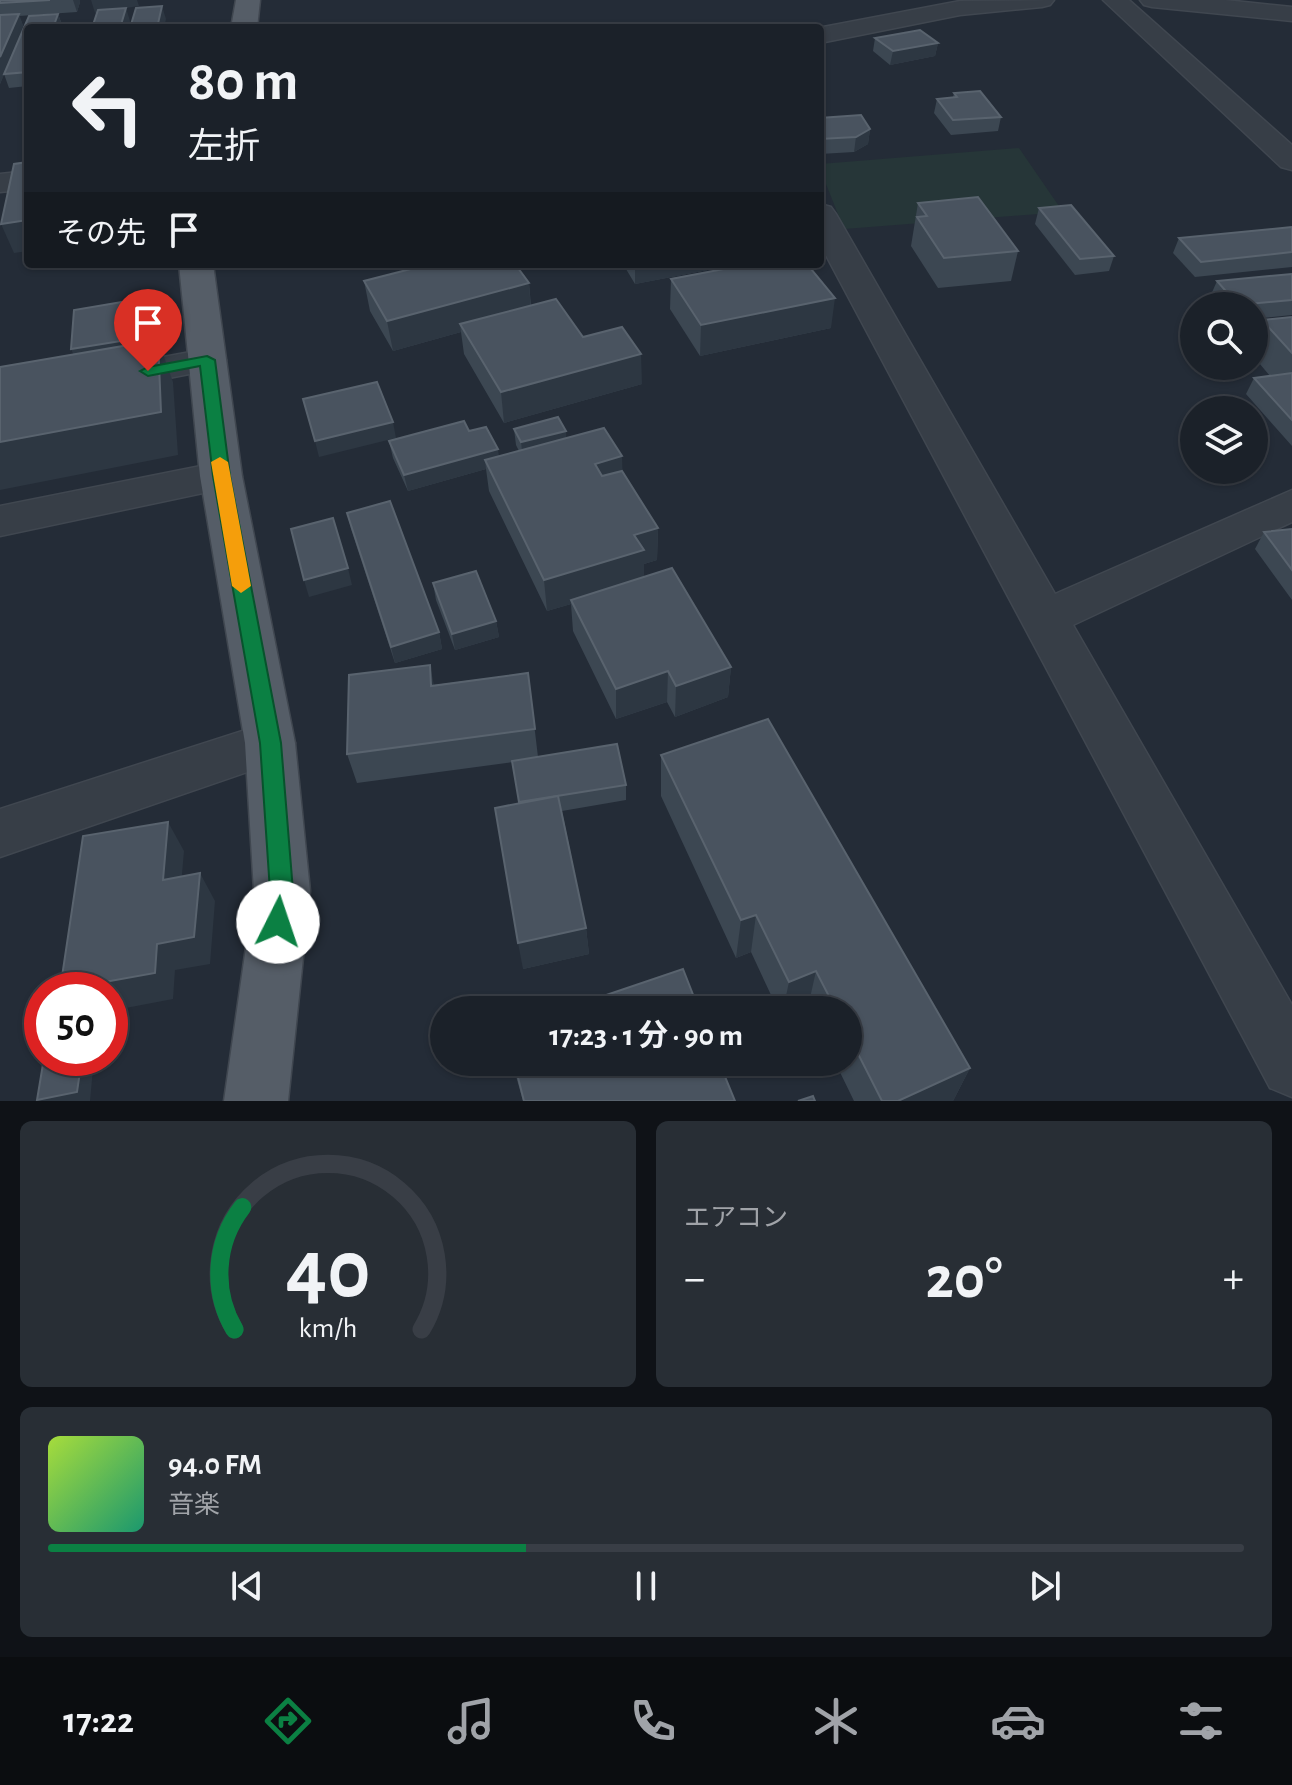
<!DOCTYPE html>
<html lang="ja">
<head>
<meta charset="utf-8">
<style>
	body { margin:0; font-family:"Alegreya Sans","Noto Sans JP",sans-serif; background:#282e35; color:#f1f3f6; height:100vh; display:flex; flex-direction:column; font-size:30px; white-space:nowrap }
	* { box-sizing:border-box; margin:0 }
	p { font-size:26px; color:#a0a3a8 }
	.icon { flex:none; width:44px; height:44px; fill:none; stroke:currentColor; stroke-width:2; stroke-linecap:round; stroke-linejoin:round }
	.map { position:relative; height:1101px; overflow:hidden }
	.details { display:flex; flex-direction:column; gap:20px; padding:20px; background:#0f1217; flex:1 }
	.details>* { flex:none }
	.guide { position:absolute; left:24px; top:24px; width:800px; height:244px; border-radius:8px; box-shadow:0 2px 6px #0004,0 0 0 2px #393e46; background:#1b2129; color:#f1f3f6; overflow:hidden }
	.buttons { position:absolute; left:1180px; top:292px; display:grid; gap:16px }
	.buttons a { display:grid; place-items:center; width:88px; height:88px; border-radius:50%; background:#1b2129; box-shadow:0 2px 6px #0004,0 0 0 2px #393e46; font-size:40px }
	.speed { position:absolute; left:24px; top:972px; display:flex; gap:16px; font-size:40px; font-weight:700; text-align:center }
	.speed>* { display:grid; place-content:center; width:104px; height:104px; border-radius:50%; background:#1b2129; box-shadow:0 2px 6px #0004,0 0 0 2px #393e46; line-height:1 }
	.speed .limit { border:12px solid #d22; background:#fff; color:#111 }
	.pin { position:absolute; display:grid; place-items:center; width:68px; height:68px; color:#fff; margin:-82px -34px; border-radius:50% 50% 50% 0; rotate:-45deg; box-shadow:0 0 8px #0007 }
	.pin .icon { rotate:45deg }
	.me { position:absolute; width:88px; margin:-44px; rotate:4deg; stroke-linejoin:round; filter:drop-shadow(0 0 6px #0008) }
	.turn { display:flex; align-items:center; gap:28px; height:168px; padding:0 32px; font-size:36px }
	.turn .icon { width:104px; height:104px; stroke-width:2.5 }
	.turn b { display:block; font-size:56px; line-height:68px }
	.then { display:flex; align-items:center; height:76px; padding:0 32px; background:#0003; gap:16px; font-size:30px }
	.big { font-size:60px; font-weight:700; line-height:1.1 }
	.details .widget { flex:1; display:flex; flex-direction:column; justify-content:center; gap:12px; min-width:0; padding:0 28px; border-radius:12px; background:#282e35 }
	.details .dial { align-items:center; gap:0 }
	.dial svg { height:208px; overflow:visible; fill:none; stroke:#393e46; stroke-width:7; stroke-linecap:round; text-anchor:middle }
	.dial text { fill:#f1f3f6; stroke:none }
	.song { display:flex; align-items:center; gap:24px }
	.cover { width:96px; height:96px; border-radius:12px; background:linear-gradient(135deg,hsl(80 70% 55%),hsl(160 70% 35%)) }
	.played { height:8px; border-radius:4px; background:linear-gradient(90deg,#0b8043 40%,#393e46 40%) }
	.keys { display:flex; justify-content:space-around; direction:ltr }
	.heat { display:flex; justify-content:space-between; align-items:center; font-size:44px; direction:ltr }
	.details .tiles { flex:1; display:grid; gap:20px; grid-template-columns:1fr 1fr }
	.widget:last-child { grid-column:span 2 }
	.trip { position:absolute; left:430px; top:996px; width:432px; height:80px; border-radius:40px; background:#1b2129; box-shadow:0 2px 6px #0004,0 0 0 2px #393e46; font-weight:700; line-height:80px; text-align:center }
	.menu { display:flex; height:128px; justify-content:space-around; align-items:center; background:#0b0d10; color:#a0a3a8 }
	.menu .icon { width:56px; height:56px }
	.menu .current { color:#0b8043 }
	.menu b { font-size:36px; color:#f1f3f6 }
	.map>svg:first-child { display:block }
	.green { fill:#263638 }
	.lines { fill:none; stroke-linecap:round; stroke-linejoin:round }
	.minor-casing { stroke:#404750; stroke-width:3 }
	.major-casing { stroke:#404750; stroke-width:3 }
	.minor { fill:#373e47; fill-rule:evenodd }
	.major { fill:#555d67; fill-rule:evenodd }
	.wall { fill:#3c4752 }
	.shaded-wall { fill:#2d3742 }
	.building { fill:#49535f; stroke:#59636e; stroke-width:2 }
	.route { fill:#0b8043; stroke:#07532c; stroke-width:2 }
	.slow { fill:#f59e0b }
</style>
</head>
<body>
<div class="map">
<svg width="1292" height="1101" viewBox="0 0 1292 1101">
	<rect width="100%" height="100%" fill="#242c37"/>
	<polygon class="green" points="1019,148 1063,212 844,229 820,169 820,164"/>
	<g class="lines">
		<defs>
			<g id="minor">
				<polygon points="1054,0 1050,5 1042,7 960,15 820,43 818,28 960,1"/>
				<polygon points="1103,0 1129,0 1292,145 1292,170 1281,167"/>
				<polygon points="1140,0 1225,0 1292,7 1292,21 1152,7 1144,5"/>
				<polygon points="28,171 28,189 0,192 0,174"/>
				<polygon points="820,204 831,207 836,214 1055,594 1292,490 1292,522 1073,625 1292,1005 1292,1097 1270,1088 820,244"/>
				<polygon points="207,349 220,352 226,360 220,368 0,411 0,387"/>
				<polygon points="221,462 236,466 242,476 236,486 0,536 0,506"/>
				<polygon points="270,722 288,728 295,743 288,758 0,857 0,809"/>
			</g>
			<g id="major">
				<polygon points="236,0 260,0 257,28 231,28"/>
				<polygon points="179,264 213,264 242,476 295,743 310,891 288,1101 224,1101 254,891 245,743 200,476"/>
			</g>
		</defs>
		<use href="#minor" class="minor-casing"/>
		<use href="#major" class="major-casing"/>
		<use href="#minor" class="minor"/>
		<use href="#major" class="major"/>
	</g>
	<g class="wall">
		<polygon points="0,0 80,0 80,2 77,12 19,16 24,28 58,14 63,27 28,28 28,86 9,88 4,74 0,84"/>
		<polygon points="875,38 938,43 935,56 890,65 873,51"/>
		<polygon points="954,93 1001,117 998,131 951,135 934,113 937,99 953,97"/>
		<polygon points="820,118 870,129 868,144 854,152 820,154"/>
		<polygon points="918,203 1018,251 1011,281 938,288 911,246"/>
		<polygon points="1039,208 1114,256 1109,271 1075,275 1035,224"/>
		<polygon points="1292,227 1292,267 1195,277 1173,253 1179,238"/>
		<polygon points="623,264 739,264 635,284"/>
		<polygon points="1292,274 1292,315 1254,319 1254,306 1218,306 1210,297 1217,281"/>
		<polygon points="671,279 831,328 700,356 670,309"/>
		<polygon points="364,281 529,283 531,306 583,337 642,384 504,423 464,354 461,332 393,351 370,311"/>
		<polygon points="1292,317 1292,446 1246,394 1254,378 1270,376 1254,357 1254,338 1262,320"/>
		<polygon points="514,429 566,431 566,438 622,456 622,472 658,528 657,560 644,564 644,577 731,667 728,697 675,717 667,702 616,719 573,631 571,604 547,611 489,491 486,469 408,491 393,458 389,441 469,431 499,456 519,451 516,445"/>
		<polygon points="347,513 439,632 442,649 395,663 351,529"/>
		<polygon points="1292,529 1292,600 1255,549 1264,532"/>
		<polygon points="433,583 496,621 499,637 455,650 436,600"/>
		<polygon points="528,673 538,757 626,785 626,800 562,811 586,928 589,954 523,969 519,803 513,762 357,783 347,754 434,685"/>
		<polygon points="661,755 970,1068 953,1101 854,1101 835,1062 848,1062 848,1010 809,1010 808,1007 799,1010 778,1010 751,952 736,958 661,796"/>
		<polygon points="512,1062 719,1062 735,1101 523,1101"/>
	</g>
	<g class="shaded-wall">
		<polygon points="73,0 80,0 80,2 77,12"/>
		<polygon points="91,0 137,0 139,6 126,8 130,21 129,28 120,28 126,8 95,13"/>
		<polygon points="162,6 166,19 164,28 157,28"/>
		<polygon points="19,14 24,28 0,84 0,57"/>
		<polygon points="58,14 63,28 53,28"/>
		<polygon points="938,43 935,56 890,65 893,51"/>
		<polygon points="870,129 868,144 854,152 856,137"/>
		<polygon points="28,220 28,251 14,253 1,224"/>
		<polygon points="48,264 80,264 50,269"/>
		<polygon points="635,264 739,264 635,284"/>
		<polygon points="529,283 531,313 460,324 461,332 393,351 387,321"/>
		<polygon points="835,298 831,328 700,356 701,325"/>
		<polygon points="140,299 146,315 146,354 78,365 71,349"/>
		<polygon points="158,340 173,382 178,455 0,490 0,442"/>
		<polygon points="641,354 642,384 504,423 501,392"/>
		<polygon points="393,422 396,438 319,457 315,441"/>
		<polygon points="566,431 567,447 523,459 521,442"/>
		<polygon points="498,449 500,465 485,460 486,469 408,491 404,475"/>
		<polygon points="622,456 623,488 596,495 595,464"/>
		<polygon points="658,528 657,560 644,564 644,581 571,600 571,604 547,611 544,580 634,535"/>
		<polygon points="348,568 352,585 309,597 304,580"/>
		<polygon points="496,621 499,637 455,650 452,634"/>
		<polygon points="439,632 442,649 395,663 391,647"/>
		<polygon points="430,665 436,695 431,686"/>
		<polygon points="731,667 728,697 675,717 676,686"/>
		<polygon points="668,671 667,702 616,719 616,689"/>
		<polygon points="168,822 184,851 179,908 163,880"/>
		<polygon points="200,873 215,901 210,964 175,970 173,999 110,1011 110,990 62,990 157,944"/>
		<polygon points="756,915 751,952 736,958 741,920"/>
		<polygon points="586,928 589,954 523,969 518,943"/>
		<polygon points="816,971 808,1007 799,1010 783,1010 789,982"/>
		<polygon points="82,1058 94,1058 90,1101 38,1101 37,1100"/>
		<polygon points="970,1068 953,1101 898,1101"/>
	</g>
	<g class="building">
		<polygon points="0,0 50,0 0,3"/>
		<polygon points="162,6 157,28 130,28 136,8"/>
		<polygon points="126,8 120,28 92,28 98,10"/>
		<polygon points="19,14 0,57 0,15"/>
		<polygon points="58,14 53,28 28,28 28,72 4,74 29,16"/>
		<polygon points="920,30 938,43 893,51 875,38"/>
		<polygon points="980,91 1001,117 953,120 937,99 957,97 954,93"/>
		<polygon points="861,115 870,129 856,137 820,139 820,118"/>
		<polygon points="28,162 28,220 1,224 14,164"/>
		<polygon points="978,197 1018,251 944,258 917,217 927,216 918,203"/>
		<polygon points="1071,205 1114,256 1080,259 1039,208"/>
		<polygon points="1292,227 1292,252 1201,262 1179,238"/>
		<polygon points="430,264 515,264 529,283 387,321 364,281"/>
		<polygon points="750,264 807,264 835,298 701,325 671,279"/>
		<polygon points="1292,274 1292,300 1238,305 1217,281"/>
		<polygon points="140,299 140,338 71,349 74,310"/>
		<polygon points="556,299 583,337 622,327 641,354 501,392 460,324"/>
		<polygon points="1292,317 1292,353 1262,320"/>
		<polygon points="158,340 161,412 0,442 0,367"/>
		<polygon points="1292,373 1292,420 1254,378"/>
		<polygon points="377,382 393,422 315,441 303,399"/>
		<polygon points="558,417 566,431 521,442 514,429"/>
		<polygon points="464,421 469,431 486,427 498,449 404,475 389,441"/>
		<polygon points="604,428 622,456 595,464 602,476 622,471 658,528 634,535 644,550 544,580 485,460"/>
		<polygon points="390,501 439,632 391,647 347,513"/>
		<polygon points="333,518 348,568 304,580 291,529"/>
		<polygon points="1292,529 1292,570 1264,532"/>
		<polygon points="672,568 731,667 676,686 668,671 616,689 571,600"/>
		<polygon points="476,571 496,621 452,634 433,583"/>
		<polygon points="430,665 431,686 528,673 535,729 347,754 349,675"/>
		<polygon points="768,719 970,1068 898,1101 882,1101 848,1034 848,1010 836,1010 816,971 789,982 756,915 741,920 661,755"/>
		<polygon points="617,744 626,785 519,802 512,761"/>
		<polygon points="558,796 586,928 518,943 495,808"/>
		<polygon points="168,822 163,880 200,873 194,937 157,944 155,973 60,990 83,836"/>
		<polygon points="683,969 699,1010 562,1010"/>
		<polygon points="44,1058 82,1058 77,1092 37,1100"/>
		<polygon points="514,1062 719,1062 735,1101 524,1101"/>
		<polygon points="813,1096 815,1101 798,1101"/>
	</g>
	<polygon class="route" points="207,356 215,360 230,476 281,743 293,891 286,930 278,934 269,930 266,922 270,891 260,743 213,476 200,366 148,376 140,371 148,367"/>
	<polygon class="slow" points="220,457 228,462 251,586 241,593 232,586 211,462"/>
</svg>
<div class="buttons">
<a><svg class="icon" aria-label="search" viewBox="0 0 24 24"><circle cx="10" cy="10" r="6"/><path d="M15 15l6 6"/></svg></a>
<a><svg class="icon" aria-label="layers" viewBox="0 0 24 24"><path d="M12 4l9 5-9 5-9-5zM3 14l9 5 9-5"/></svg></a>
</div>
<div class="speed"><div class="limit">50</div></div>
<div class="pin" style="left:148px;top:371px;background:#d93025"><svg class="icon" aria-label="arrive" viewBox="0 0 24 24"><path d="M6 21V4h12l-3 4 3 4H6"/></svg></div>
<svg class="me" style="left:278px;top:922px" viewBox="-20 -20 40 40"><circle r="19" fill="#fff"/><path d="M0-13L10 11 0 6-10 11z" fill="#0b8043"/></svg>
<div class="trip">17:23 · 1 分 · 90 m</div>
<div class="guide">
<div class="turn"><svg class="icon" aria-label="left" viewBox="0 0 24 24"><path d="M17 20v-9H6M10 6l-5 5 5 5"/></svg><div><b>80 m</b>左折</div></div>
<div class="then">その先<svg class="icon" aria-label="arrive" viewBox="0 0 24 24"><path d="M6 21V4h12l-3 4 3 4H6"/></svg></div>
</div>
</div>
<section class="details">
<div class="tiles">
<div class="widget dial"><svg viewBox="0 0 100 80">
<path d="M14 69A42 42 0 1 1 86 69"/>
<path d="M14 69A42 42 0 0 1 17 22" stroke="#0b8043"/>
<text x="50" y="56" font-size="32" font-weight="700">40</text>
<text x="50" y="72" font-size="11">km/h</text>
</svg></div>
<div class="widget"><p>エアコン</p>
<div class="heat"><a>−</a><b class="big">20°</b><a>+</a></div>
</div>
<div class="widget">
<div class="song"><i class="cover"></i><div><b>94.0 FM</b><p>音楽</p></div></div>
<div class="played"></div>
<div class="keys"><svg class="icon" aria-label="previous" viewBox="0 0 24 24"><path d="M18 5L8 12l10 7zM5 5v14"/></svg><svg class="icon" aria-label="pause" viewBox="0 0 24 24"><path d="M8 5v14M16 5v14"/></svg><svg class="icon" aria-label="next" viewBox="0 0 24 24"><path d="M6 5l10 7-10 7zM19 5v14"/></svg></div>
</div>
</div>
</section>
<nav class="menu">
<b>17:22</b>
<svg class="icon current" aria-label="directions" viewBox="0 0 24 24"><path d="M12 3l9 9-9 9-9-9zM9 14v-3h6M13 9l2 2-2 2"/></svg>
<svg class="icon" aria-label="music" viewBox="0 0 24 24"><path d="M9 18V5l10-2v13"/><circle cx="6" cy="18" r="3"/><circle cx="16" cy="16" r="3"/></svg>
<svg class="icon" aria-label="phone" viewBox="0 0 24 24"><path d="M5 4h4l2 5-3 2q2 4 5 5l2-3 5 2v4C11 20 4 13 5 4z"/></svg>
<svg class="icon" aria-label="climate" viewBox="0 0 24 24"><path d="M12 3v18M4 7l16 10M4 17L20 7"/></svg>
<svg class="icon" aria-label="car" viewBox="0 0 24 24"><path d="M5 17H2v-5l4-1 3-4h7l3 4 3 1v5h-3M9 17h6M6 11h13"/><circle cx="7" cy="17" r="2"/><circle cx="17" cy="17" r="2"/></svg>
<svg class="icon" aria-label="filters" viewBox="0 0 24 24"><path d="M4 7h16M4 17h16"/><circle cx="9" cy="7" r="2"/><circle cx="15" cy="17" r="2"/></svg>
</nav>
</body>
</html>
